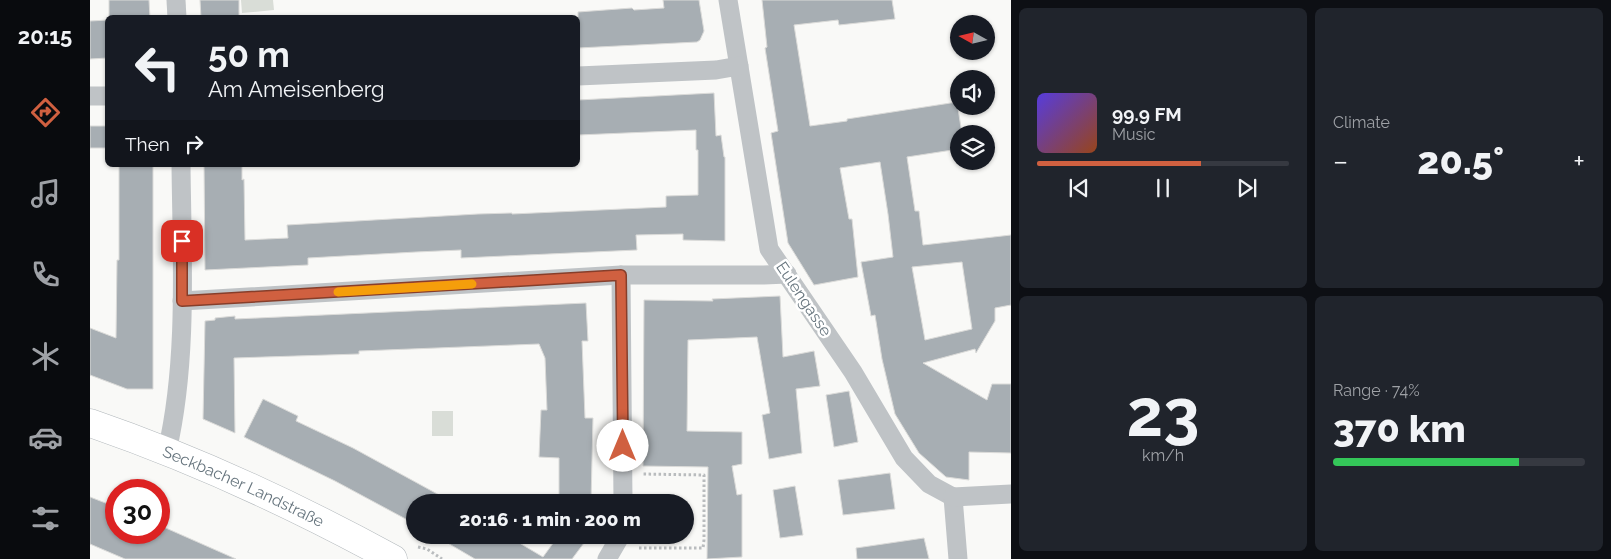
<!DOCTYPE html>
<html lang="en">
<head>
<meta charset="utf-8">
<style>
	body { margin:0; font-family:Raleway,sans-serif; background:#20242c; color:#f1f3f6; height:100vh; display:flex; flex-direction:column; font-size:19px; white-space:nowrap }
	* { box-sizing:border-box; margin:0 }
	p { font-size:16px; color:#9ea1a6 }
	.icon { flex:none; width:28px; height:28px; fill:none; stroke:currentColor; stroke-width:2; stroke-linecap:round; stroke-linejoin:round }
	.map { position:relative; flex:1; overflow:hidden }
	.drawer { display:flex; flex-direction:column; gap:8px; padding:8px; background:#0d0f14; width:600px }
	.drawer>* { flex:none }
	.guide { position:absolute; left:15px; top:15px; width:475px; height:152px; border-radius:8px; box-shadow:0 1px 4px #0004; background:#171b24; color:#f1f3f6; overflow:hidden }
	.needle { width:32px; rotate:278deg }
	.buttons { position:absolute; left:860px; top:15px; display:grid; gap:10px }
	.buttons a { display:grid; place-items:center; width:45px; height:45px; border-radius:50%; background:#171b24; box-shadow:0 1px 4px #0004; font-size:25px }
	.speed { position:absolute; left:15px; top:479px; display:flex; gap:10px; font-size:25px; font-weight:700; text-align:center }
	.speed>* { display:grid; place-content:center; width:65px; height:65px; border-radius:50%; background:#171b24; box-shadow:0 1px 4px #0004; line-height:1 }
	.speed .limit { border:8px solid #d22; background:#fff; color:#111 }
	.pin { position:absolute; display:grid; place-items:center; width:42px; height:42px; color:#fff; margin:-21px; border-radius:10px; box-shadow:0 2px 8px #0006 }
	.me { position:absolute; width:55px; margin:-28px; rotate:0deg; stroke-linejoin:round; filter:drop-shadow(0 0 4px #0008) }
	.turn { display:flex; align-items:center; gap:18px; height:105px; padding:0 20px; font-size:22px }
	.turn .icon { width:65px; height:65px; stroke-width:2.5 }
	.turn b { display:block; font-size:35px; line-height:42px }
	.then { display:flex; align-items:center; height:48px; padding:0 20px; background:#0003; gap:10px; font-size:19px }
	.big { font-size:38px; font-weight:800; line-height:1.1 }
	.drawer .card { flex:1; display:flex; flex-direction:column; justify-content:center; gap:8px; min-width:0; padding:0 18px; border-radius:8px; background:#20242c }
	.drawer .dial { align-items:center; gap:0 }
	.dial b { font-size:65px; line-height:1 }
	.song { display:flex; align-items:center; gap:15px }
	.cover { width:60px; height:60px; border-radius:8px; background:linear-gradient(135deg,hsl(250 70% 55%),hsl(20 70% 35%)) }
	.played { height:5px; border-radius:2px; background:linear-gradient(90deg,#d06040 65%,#363941 65%) }
	.keys { display:flex; justify-content:space-around; direction:ltr }
	.heat { display:flex; justify-content:space-between; align-items:center; font-size:28px; direction:ltr }
	.charge { height:8px; border-radius:4px; background:linear-gradient(90deg,#34c759 74%,#363941 0) }
	.drawer .tiles { flex:1; display:grid; gap:8px; grid-template-columns:repeat(2,1fr) }
	.trip { position:absolute; left:316px; top:494px; width:288px; height:50px; border-radius:25px; background:#171b24; box-shadow:0 1px 4px #0004; font-weight:800; line-height:50px; text-align:center }
	main { display:flex; flex:1; min-height:0 }
	.tabs { display:flex; flex-direction:column; width:90px; justify-content:space-around; align-items:center; background:#090b0e; color:#9ea1a6 }
	.tabs .icon { width:35px; height:35px }
	.tabs .selected { color:#d06040 }
	.tabs b { font-size:22px; color:#f1f3f6 }
	.map>svg:first-child { display:block }
	.green { fill:#d9ddd7 }
	.building { fill:#a7aeb3; stroke:#dbdbd9; fill-rule:evenodd }
	.lines { fill:none; stroke-linecap:round; stroke-linejoin:round }
	.secondary-casing { stroke:#b1b7bb; stroke-width:29 }
	.path { stroke:#b9bcbe; stroke-width:3; stroke-dasharray:2.5 2.5; stroke-linecap:butt }
	.street { stroke:#bfc3c6; stroke-width:19 }
	.secondary { stroke:#fff; stroke-width:28 }
	.route-casing { stroke:#873e2a; stroke-width:12 }
	.route { stroke:#d06040; stroke-width:9 }
	.slow { stroke:#f59e0b; stroke-width:9 }
	.labels { text-anchor:middle; dominant-baseline:central; stroke-width:5; stroke-linejoin:round; paint-order:stroke }
	.street-label { font-size:16px; fill:#67757e; stroke:#fff }
</style>
</head>
<body>
<main>
<nav class="tabs">
<b>20:15</b>
<svg class="icon selected" aria-label="directions" viewBox="0 0 24 24"><path d="M12 3l9 9-9 9-9-9zM9 14v-3h6M13 9l2 2-2 2"/></svg>
<svg class="icon" aria-label="music" viewBox="0 0 24 24"><path d="M9 18V5l10-2v13"/><circle cx="6" cy="18" r="3"/><circle cx="16" cy="16" r="3"/></svg>
<svg class="icon" aria-label="phone" viewBox="0 0 24 24"><path d="M5 4h4l2 5-3 2q2 4 5 5l2-3 5 2v4C11 20 4 13 5 4z"/></svg>
<svg class="icon" aria-label="climate" viewBox="0 0 24 24"><path d="M12 3v18M4 7l16 10M4 17L20 7"/></svg>
<svg class="icon" aria-label="car" viewBox="0 0 24 24"><path d="M5 17H2v-5l4-1 3-4h7l3 4 3 1v5h-3M9 17h6M6 11h13"/><circle cx="7" cy="17" r="2"/><circle cx="17" cy="17" r="2"/></svg>
<svg class="icon" aria-label="filters" viewBox="0 0 24 24"><path d="M4 7h16M4 17h16"/><circle cx="9" cy="7" r="2"/><circle cx="15" cy="17" r="2"/></svg>
</nav>
<div class="map">
<svg width="921" height="559" viewBox="0 0 921 559">
	<rect width="100%" height="100%" fill="#f9f9f7"/>
	<g class="green">
		<polygon points="151,0 183,0 184,10 152,13"/>
		<rect x="342" y="411" width="21" height="25"/>
	</g>
	<g class="building">
		<polygon points="19,0 59,0 60,18 19,18"/>
		<polygon points="110,0 149,0 149,18 111,18"/>
		<polygon points="573,0 609,0 614,31 610,40 607,42 488,48 488,12 542,8 544,10 574,8"/>
		<path d="M672 0H802L805 19 749 25 748 20 704 25 720 126 757 121V119L867 102 872 134H869V149L817 157 825 211H829L833 245 921 235V305L905 308V321L886 353 885 349 833 363 897 400 902 384H921V453L879 452V480L856 477 829 453 805 414 792 359 785 315 781 316 771 262 803 257 798 214 790 162 750 168 759 219H762L768 277 724 285 698 243 681 133 688 131 675 48 677 47ZM872 262 882 329 835 340 822 267Z"/>
		<polygon points="18,20 18,58 0,59 0,21"/>
		<polygon points="624,93 626,136 631,135 634,157 635,157 635,241 593,240 593,234 546,235 547,250 371,258 371,250 326,252 218,258 218,265 115,270 114,165 152,166 152,180 154,179 155,240 198,238 197,225 388,214 422,213 422,214 576,207 576,196 608,195 608,150 606,150 606,130 488,135 488,100"/>
		<rect x="0" y="126" width="18" height="22"/>
		<polygon points="29,165 63,165 63,389 37,389 0,375 0,328 26,338 27,260 29,260"/>
		<polygon points="690,296 693,357 724,351 730,386 706,389 712,453 679,459 672,415 680,413 667,337 598,340 597,431 652,432 652,464 642,466 647,495 652,494 652,557 617,559 618,467 553,466 554,300 623,301 622,299"/>
		<polygon points="496,303 498,341 492,341 495,418 503,418 501,502 469,502 469,458 449,457 451,410 457,410 455,358 449,344 269,351 269,354 144,358 145,433 113,419 115,321 125,320 125,318 145,316 145,319"/>
		<polygon points="759,391 768,442 744,447 736,395"/>
		<polygon points="173,399 208,416 206,421 263,448 362,502 325,502 325,524 245,481 154,437"/>
		<polygon points="800,473 805,509 753,515 748,480"/>
		<polygon points="705,486 713,535 690,538 683,490"/>
		<polygon points="0,497 26,507 26,532 69,532 69,525 146,559 35,559 0,544"/>
		<polygon points="344,535 416,535 453,557 469,535 500,535 482,559 385,559"/>
		<polygon points="834,538 839,559 767,559 766,548"/>
	</g>
	<g class="lines">
		<defs>
			<g id="secondary">
				<path id="s1" d="M0 423C105 459 206 506 303 559"/>
			</g>
		</defs>
		<use href="#secondary" class="secondary-casing"/>
		<g class="path">
			<polyline points="328,547 337,549 352,559"/>
			<polyline points="549,548 613,548 614,540 614,475 552,474"/>
		</g>
		<g class="street">
			<polyline points="86,0 87,18"/>
			<polyline points="638,0 679,249 763,372 814,458 839,484 863,497"/>
			<polyline points="488,76 626,70 649,66"/>
			<polyline points="0,96 18,96"/>
			<polyline points="531,275 533,502"/>
			<polyline points="92,301 531,275 674,275 697,274"/>
			<path d="M77 451C98 361 92 258 91 165"/>
			<polyline points="863,497 868,559"/>
			<polyline points="863,497 921,494"/>
			<polyline points="517,559 531,535"/>
		</g>
		<use href="#secondary" class="secondary"/>
	</g>
	<g class="lines">
		<defs>
			<polyline id="route" points="92,241 92,301 531,275 533,446"/>
		</defs>
		<use href="#route" class="route-casing"/>
		<use href="#route" class="route"/>
		<polyline class="slow" points="248,292 382,284"/>
	</g>
	<g class="labels">
		<g class="street-label">
			<text transform="translate(714 299) rotate(56)">Eulengasse</text>
			<text stroke="none"><textPath href="#s1" startOffset="166">Seckbacher Landstraße</textPath></text>
		</g>
	</g>
</svg>
<div class="buttons">
<a><svg class="needle" viewBox="-14 -14 28 28"><path d="M0-13l5 13h-10z" fill="#e53935"/><path d="M0 13l5-13h-10z" fill="#9ea1a6"/></svg></a>
<a><svg class="icon" aria-label="sound" viewBox="0 0 24 24"><path d="M4 9h4l5-4v14l-5-4H4zM17 9q2 3 0 6"/></svg></a>
<a><svg class="icon" aria-label="layers" viewBox="0 0 24 24"><path d="M12 4l9 5-9 5-9-5zM3 14l9 5 9-5"/></svg></a>
</div>
<div class="speed"><div class="limit">30</div></div>
<div class="pin" style="left:92px;top:241px;background:#d93025"><svg class="icon" aria-label="arrive" viewBox="0 0 24 24"><path d="M6 21V4h12l-3 4 3 4H6"/></svg></div>
<svg class="me" style="left:533px;top:446px" viewBox="-20 -20 40 40"><circle r="19" fill="#fff"/><path d="M0-13L10 11 0 6-10 11z" fill="#d06040"/></svg>
<div class="trip">20:16 · 1 min · 200 m</div>
<div class="guide">
<div class="turn"><svg class="icon" aria-label="left" viewBox="0 0 24 24"><path d="M17 20v-9H6M10 6l-5 5 5 5"/></svg><div><b>50 m</b>Am Ameisenberg</div></div>
<div class="then">Then<svg class="icon" aria-label="right" viewBox="0 0 24 24"><path d="M7 20v-9h11M14 6l5 5-5 5"/></svg></div>
</div>
</div>
<section class="drawer">
<div class="tiles">
<div class="card">
<div class="song"><i class="cover"></i><div><b>99.9 FM</b><p>Music</p></div></div>
<div class="played"></div>
<div class="keys"><svg class="icon" aria-label="previous" viewBox="0 0 24 24"><path d="M18 5L8 12l10 7zM5 5v14"/></svg><svg class="icon" aria-label="pause" viewBox="0 0 24 24"><path d="M8 5v14M16 5v14"/></svg><svg class="icon" aria-label="next" viewBox="0 0 24 24"><path d="M6 5l10 7-10 7zM19 5v14"/></svg></div>
</div>
<div class="card"><p>Climate</p>
<div class="heat"><a>−</a><b class="big">20.5°</b><a>+</a></div>
</div>
<div class="card dial"><b>23</b><p>km/h</p></div>
<div class="card"><p>Range · 74%</p><b class="big">370 km</b><div class="charge"></div></div>
</div>
</section>
</main>
</body>
</html>
